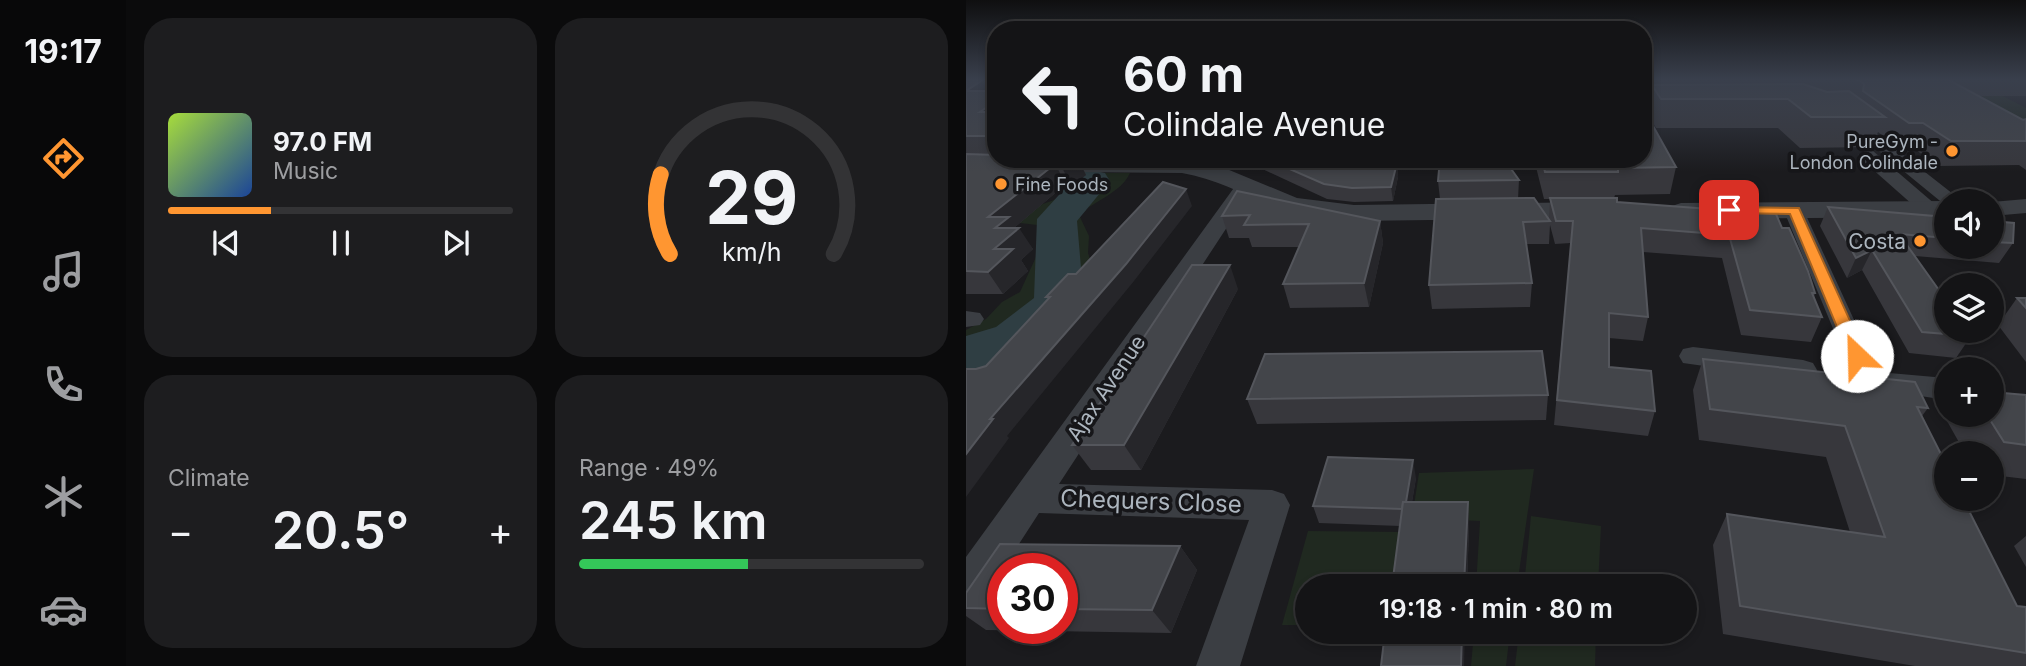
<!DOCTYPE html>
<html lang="en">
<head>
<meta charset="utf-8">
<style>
	body { margin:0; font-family:Inter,sans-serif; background:#1d1d1f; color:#f1f3f6; height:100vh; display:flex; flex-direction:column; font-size:26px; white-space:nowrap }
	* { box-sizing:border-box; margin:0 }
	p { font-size:23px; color:#9d9ea1 }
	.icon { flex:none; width:38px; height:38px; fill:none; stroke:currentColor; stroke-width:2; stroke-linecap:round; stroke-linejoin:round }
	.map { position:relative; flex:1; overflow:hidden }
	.sheet { display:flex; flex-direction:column; gap:18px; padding:18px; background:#0b0b0c; width:840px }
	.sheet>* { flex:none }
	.guide { position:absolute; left:21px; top:21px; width:665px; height:147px; border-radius:28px; box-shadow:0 4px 10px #0003,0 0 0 2px #333335; background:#141416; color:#f1f3f6; overflow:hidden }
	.tools { position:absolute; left:968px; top:189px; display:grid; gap:14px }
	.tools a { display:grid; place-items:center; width:70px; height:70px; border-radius:50%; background:#141416; box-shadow:0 4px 10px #0003,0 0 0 2px #333335; font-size:35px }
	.speed { position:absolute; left:21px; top:553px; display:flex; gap:14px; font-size:35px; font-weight:700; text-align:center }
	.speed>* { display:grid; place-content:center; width:91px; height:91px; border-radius:50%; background:#141416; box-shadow:0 4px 10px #0003,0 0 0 2px #333335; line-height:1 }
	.speed .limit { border:10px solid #d22; background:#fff; color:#111 }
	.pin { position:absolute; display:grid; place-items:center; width:60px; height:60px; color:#fff; margin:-30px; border-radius:14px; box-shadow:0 4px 10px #0006 }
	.me { position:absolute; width:77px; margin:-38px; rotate:336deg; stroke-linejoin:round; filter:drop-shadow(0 0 5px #0008) }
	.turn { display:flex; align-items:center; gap:24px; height:147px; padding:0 21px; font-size:32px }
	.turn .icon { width:91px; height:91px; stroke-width:2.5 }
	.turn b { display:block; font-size:49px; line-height:60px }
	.big { font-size:52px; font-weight:600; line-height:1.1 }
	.sheet .tile { flex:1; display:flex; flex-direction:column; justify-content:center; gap:10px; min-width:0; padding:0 24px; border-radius:28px; background:#1d1d1f }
	.sheet .dial { align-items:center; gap:0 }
	.dial svg { height:182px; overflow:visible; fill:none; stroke:#333335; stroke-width:7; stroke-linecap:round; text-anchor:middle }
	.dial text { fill:#f1f3f6; stroke:none }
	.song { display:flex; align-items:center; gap:21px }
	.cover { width:84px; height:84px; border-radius:10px; background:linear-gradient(135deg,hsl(80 70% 55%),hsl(220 70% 35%)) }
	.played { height:7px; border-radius:4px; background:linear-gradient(90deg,#ff9631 30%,#333335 30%) }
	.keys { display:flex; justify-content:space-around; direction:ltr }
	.heat { display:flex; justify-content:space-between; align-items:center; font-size:38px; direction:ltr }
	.charge { height:10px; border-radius:5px; background:linear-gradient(90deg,#34c759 49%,#333335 0) }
	.sheet .tiles { flex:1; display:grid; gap:18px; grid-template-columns:repeat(2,1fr) }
	.trip { position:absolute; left:329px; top:574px; width:402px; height:70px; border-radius:35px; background:#141416; box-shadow:0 4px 10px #0003,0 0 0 2px #333335; font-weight:600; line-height:70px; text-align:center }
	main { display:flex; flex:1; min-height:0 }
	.menu { display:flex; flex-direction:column; width:126px; justify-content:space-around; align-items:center; background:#080809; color:#9d9ea1 }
	.menu .icon { width:49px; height:49px }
	.menu .on { color:#ff9631 }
	.menu b { font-size:32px; color:#f1f3f6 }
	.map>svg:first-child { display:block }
	.green { fill:#202920 }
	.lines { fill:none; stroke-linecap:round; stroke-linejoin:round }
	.river { fill:#2f3e43; fill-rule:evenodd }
	.minor { fill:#3b3e43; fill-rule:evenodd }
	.tertiary { fill:#3b3e43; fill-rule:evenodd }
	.wall { fill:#37373c; fill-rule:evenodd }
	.shaded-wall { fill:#26262a }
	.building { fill:#43454a; stroke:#54565c; stroke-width:2 }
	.route { fill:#ff9631; stroke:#a66220; stroke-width:2 }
	.poi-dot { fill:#ff9631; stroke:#161619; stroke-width:2.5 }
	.labels { text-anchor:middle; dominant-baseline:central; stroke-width:7; stroke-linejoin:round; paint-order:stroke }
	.far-poi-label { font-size:18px; fill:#acb5be; stroke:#161619; text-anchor:end }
	.poi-label { font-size:21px; fill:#acb5be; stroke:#161619; text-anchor:end }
	.street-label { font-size:21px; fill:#acb5be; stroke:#161619 }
	.near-street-label { font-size:24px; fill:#acb5be; stroke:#161619 }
</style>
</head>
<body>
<main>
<nav class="menu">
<b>19:17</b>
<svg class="icon on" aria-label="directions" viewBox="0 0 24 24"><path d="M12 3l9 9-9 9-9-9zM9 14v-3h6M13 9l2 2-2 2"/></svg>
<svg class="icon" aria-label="music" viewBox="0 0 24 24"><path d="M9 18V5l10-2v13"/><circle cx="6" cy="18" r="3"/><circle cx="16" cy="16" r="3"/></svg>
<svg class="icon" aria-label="phone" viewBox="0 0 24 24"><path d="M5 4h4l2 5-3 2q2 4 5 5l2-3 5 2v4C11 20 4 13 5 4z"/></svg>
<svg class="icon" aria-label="climate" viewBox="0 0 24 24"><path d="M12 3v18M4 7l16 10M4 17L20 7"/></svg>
<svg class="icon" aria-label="car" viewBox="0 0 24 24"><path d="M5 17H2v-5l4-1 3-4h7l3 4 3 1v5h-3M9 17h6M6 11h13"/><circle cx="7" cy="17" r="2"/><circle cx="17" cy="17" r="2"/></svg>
</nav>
<section class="sheet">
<div class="tiles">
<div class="tile">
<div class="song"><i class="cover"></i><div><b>97.0 FM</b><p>Music</p></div></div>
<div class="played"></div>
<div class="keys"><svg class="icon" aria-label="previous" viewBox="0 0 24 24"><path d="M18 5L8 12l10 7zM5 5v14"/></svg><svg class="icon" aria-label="pause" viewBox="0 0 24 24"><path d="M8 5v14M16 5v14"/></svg><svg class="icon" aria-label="next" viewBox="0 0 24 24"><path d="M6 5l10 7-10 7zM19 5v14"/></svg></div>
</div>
<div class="tile dial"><svg viewBox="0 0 100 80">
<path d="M14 69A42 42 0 1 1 86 69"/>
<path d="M14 69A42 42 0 0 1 10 34" stroke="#ff9631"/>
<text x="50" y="56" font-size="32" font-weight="700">29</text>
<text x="50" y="72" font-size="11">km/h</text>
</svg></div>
<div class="tile"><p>Climate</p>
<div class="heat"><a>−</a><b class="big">20.5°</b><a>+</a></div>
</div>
<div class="tile"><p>Range · 49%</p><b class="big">245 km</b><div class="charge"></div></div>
</div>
</section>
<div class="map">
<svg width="1060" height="666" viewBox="0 0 1060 666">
	<rect width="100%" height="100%" fill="#1b1b1e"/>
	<g class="green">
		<polygon points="976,79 1025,90 1060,108 1060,122"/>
		<path d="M117 173H164C155 193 129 200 113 215L123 236 122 253 127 269 88 314 24 340 0 343V330L20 319 36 302 54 292 75 246 71 225 38 221 47 208C77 207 101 200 117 173Z"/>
		<polygon points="568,469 551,586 510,586 514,521 446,518 453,473"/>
		<polygon points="565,516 635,526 632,586 558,586"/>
		<polygon points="342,531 436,532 429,586 341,586 341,625 316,625"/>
		<polygon points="508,632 544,632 540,666 505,666"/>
		<polygon points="553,632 630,632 629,666 549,666"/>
	</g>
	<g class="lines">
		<path class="river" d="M126 170 139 173 144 181 111 221 118 303C89 345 47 362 0 375V336L30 327 68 298 71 219 113 173Z"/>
		<g class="minor">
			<polygon points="880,112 885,114 996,201 980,201 979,205 875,120 872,117 875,114"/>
			<polygon points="901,150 907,151 970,205 973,209 970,213 956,213 895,159 892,155"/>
			<polygon points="277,183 286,189 93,484 306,490 318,494 324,505 274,666 230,666 283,520 73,513 14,604 0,610 0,557 270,185"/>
			<polygon points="828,205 835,207 838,211 912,372 980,378 980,400 891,386 818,211 821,207"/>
			<polygon points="0,311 14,313 18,319 14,325 0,327"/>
			<polygon points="727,347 837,360 847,363 851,370 847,377 837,380 717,363 713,356 717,349"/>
		</g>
		<g class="tertiary">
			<path d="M0 157 216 159 256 167 331 198 388 205 630 202 639 205 643 210 639 215 630 218 388 221C363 219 337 217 313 208 280 196 251 179 216 173L0 171Z"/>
			<polygon points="1060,199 1060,213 1026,216 1026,202"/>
			<polygon points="980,201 980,217 715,219 706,216 702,211 706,206 715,203"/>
		</g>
	</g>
	<g class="wall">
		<polygon points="0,79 30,79 30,159 112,159 120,175 106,186 100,184 49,227 67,249 55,260 62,271 37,294 0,294"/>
		<polygon points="677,79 1060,79 1060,96 1013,96 1057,120 1060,119 1060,170 1053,165 972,166 946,147 932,147 912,132 906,147 834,148 812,128 690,128 681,113 683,101 677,101"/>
		<polygon points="275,159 357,159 363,162 431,163 432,177 427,201 388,202 361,199"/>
		<polygon points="472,159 538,159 553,180 552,199 583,219 584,199 578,199 568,159 677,159 710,167 704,194 649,195 648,198 651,202 816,228 849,293 848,297 856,317 845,342 775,335 756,258 677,252 682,317 677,341 643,338 643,367 689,411 682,436 588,425 605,243 589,244 584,225 583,244 560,244 566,283 564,307 466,309 463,285 474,199 472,181 474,163"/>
		<polygon points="271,191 414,221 417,243 403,307 324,308 317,284 333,247 286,247 283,238 263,238 256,216"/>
		<polygon points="862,207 980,217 980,247 1026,247 1026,221 1047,243 1033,263 949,256 1005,336 990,358 943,353 896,270 881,278 854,226"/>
		<polygon points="272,289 175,470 125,470 106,445"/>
		<polygon points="1051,298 1060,298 1060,362 1032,325"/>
		<polygon points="737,359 962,408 956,416 1051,606 1060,607 1060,666 949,666 757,634 747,545 761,514 884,532 860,457 733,440 727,390"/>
		<polygon points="582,395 580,420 291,424 281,399"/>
		<polygon points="1060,395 1060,479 1026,475 1026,453 999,453 981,421 986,415 1021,415"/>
		<polygon points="450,478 446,502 503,526 501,586 426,586 434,526 353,523 347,506"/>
		<polygon points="1060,536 1060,567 1048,546"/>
		<path d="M34 544 214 546 231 570 205 633 20 630 0 616V593ZM37 569H96V628H37Z"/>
	</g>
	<g class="shaded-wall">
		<polygon points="18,79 30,79 30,94 0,91"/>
		<polygon points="30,101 30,126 14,112"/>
		<polygon points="105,159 112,159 120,175 106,186 95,166"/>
		<polygon points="431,163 432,177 427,201 425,187"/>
		<polygon points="89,164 100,184 49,227 51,230 53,228 67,249 55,260 62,271 37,294 22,272 28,249 22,217"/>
		<polygon points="220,189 226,206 168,281 41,436 43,438 0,497 0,454 24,419"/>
		<polygon points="414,221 417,243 403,307 398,283"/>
		<polygon points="906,250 896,270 881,278 890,258"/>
		<polygon points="264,265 272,289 175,470 158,445"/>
		<polygon points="447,460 450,478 442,526 439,509"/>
		<polygon points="502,502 503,526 501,586 498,586"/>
		<polygon points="214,546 231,570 205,633 186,610"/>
		<polygon points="496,632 499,632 498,666 495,666"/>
	</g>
	<g class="building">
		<polygon points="0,79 18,79 0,91"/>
		<polygon points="891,79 981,79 1057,120 1060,119 1060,141 985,141 957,123 943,123 897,91 898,84"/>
		<polygon points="837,84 861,92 883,91 919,117 845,117 822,99 695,99 686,85"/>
		<polygon points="0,91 30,91 30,101 14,112 30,112 30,136 0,136"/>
		<polygon points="677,108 710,167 652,168 652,172 579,172 576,159 677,159"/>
		<polygon points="0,154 30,155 30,159 105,159 95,166 89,164 22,217 43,217 29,228 53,228 28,249 47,249 22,272 0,271"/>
		<polygon points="301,159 357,159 363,162 431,163 425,187 386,188 358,184"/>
		<polygon points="474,159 538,159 553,180 472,181"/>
		<polygon points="197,182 220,189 160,264 24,419 27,419 0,454 0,369 10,369 20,366 84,297 80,297 102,274 110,274"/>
		<polygon points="271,191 414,221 398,283 317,284 343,224 278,225 284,215 256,216"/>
		<polygon points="568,198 584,221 557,222 566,283 463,285 470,199"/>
		<polygon points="584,198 651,198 651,202 810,214 816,228 823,228 842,271 849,293 846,293 856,317 784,310 763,235 675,228 682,317 643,313 643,367 685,371 689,411 591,400 607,221 590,221"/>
		<polygon points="862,207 980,217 980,238 933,234 980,300 980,331 1001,331 1005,336 956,332 906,250 890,258"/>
		<polygon points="1026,221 1048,223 1047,243 1026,242"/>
		<polygon points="226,265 264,265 158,445 106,445"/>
		<polygon points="1051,298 1060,298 1060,308"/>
		<polygon points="576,351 582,395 281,399 299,354"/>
		<polygon points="737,359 949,382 962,408 951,407 980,464 980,499 997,499 1051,606 1060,607 1060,653 774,606 761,514 919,537 879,426 744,409"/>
		<polygon points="1026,392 1060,395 1060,445 1038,442 1021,415 1026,415"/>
		<polygon points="362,457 447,460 440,502 437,502 436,509 347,506"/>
		<polygon points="437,502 502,502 498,586 426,586"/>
		<polygon points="34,544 214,546 186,610 96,609 96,569 37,569 37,609 0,608 0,593"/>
		<polygon points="419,632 496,632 495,666 415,666"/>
	</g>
	<linearGradient id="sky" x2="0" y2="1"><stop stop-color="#0f0f10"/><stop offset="0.46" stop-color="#393f4c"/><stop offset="1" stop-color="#393f4c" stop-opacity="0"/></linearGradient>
	<rect width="1060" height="172" fill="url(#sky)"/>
	<polygon class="route" points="763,207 833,208 900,356 897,360 891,361 883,356 824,214 759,213 757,210"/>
	<g class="poi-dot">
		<circle cx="986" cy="151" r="7"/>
		<circle cx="35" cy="184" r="7"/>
		<circle cx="954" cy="241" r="7"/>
	</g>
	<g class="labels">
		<g class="far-poi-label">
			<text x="972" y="141">PureGym -<tspan x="972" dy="21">London Colindale</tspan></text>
			<text x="49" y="184" text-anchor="start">Fine Foods</text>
		</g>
		<g class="poi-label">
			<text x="940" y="241">Costa</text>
		</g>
		<g class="street-label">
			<text transform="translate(140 388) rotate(-56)">Ajax Avenue</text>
		</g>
		<g class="near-street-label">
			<text transform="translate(185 501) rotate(2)">Chequers Close</text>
		</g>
	</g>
</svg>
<div class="tools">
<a><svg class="icon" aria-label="sound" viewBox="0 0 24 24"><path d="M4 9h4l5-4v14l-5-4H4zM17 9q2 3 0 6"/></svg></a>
<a><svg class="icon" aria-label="layers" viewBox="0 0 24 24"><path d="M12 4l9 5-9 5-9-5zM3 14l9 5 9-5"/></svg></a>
<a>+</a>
<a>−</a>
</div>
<div class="speed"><div class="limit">30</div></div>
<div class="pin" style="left:763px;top:210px;background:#d93025"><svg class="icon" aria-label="arrive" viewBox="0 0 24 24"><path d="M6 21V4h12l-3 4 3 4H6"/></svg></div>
<svg class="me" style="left:891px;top:356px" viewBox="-20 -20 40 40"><circle r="19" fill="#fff"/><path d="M0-13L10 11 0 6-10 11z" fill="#ff9631"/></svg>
<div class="trip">19:18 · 1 min · 80 m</div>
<div class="guide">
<div class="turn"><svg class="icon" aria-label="left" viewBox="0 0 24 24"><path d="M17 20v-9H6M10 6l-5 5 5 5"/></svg><div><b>60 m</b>Colindale Avenue</div></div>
</div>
</div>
</main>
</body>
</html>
